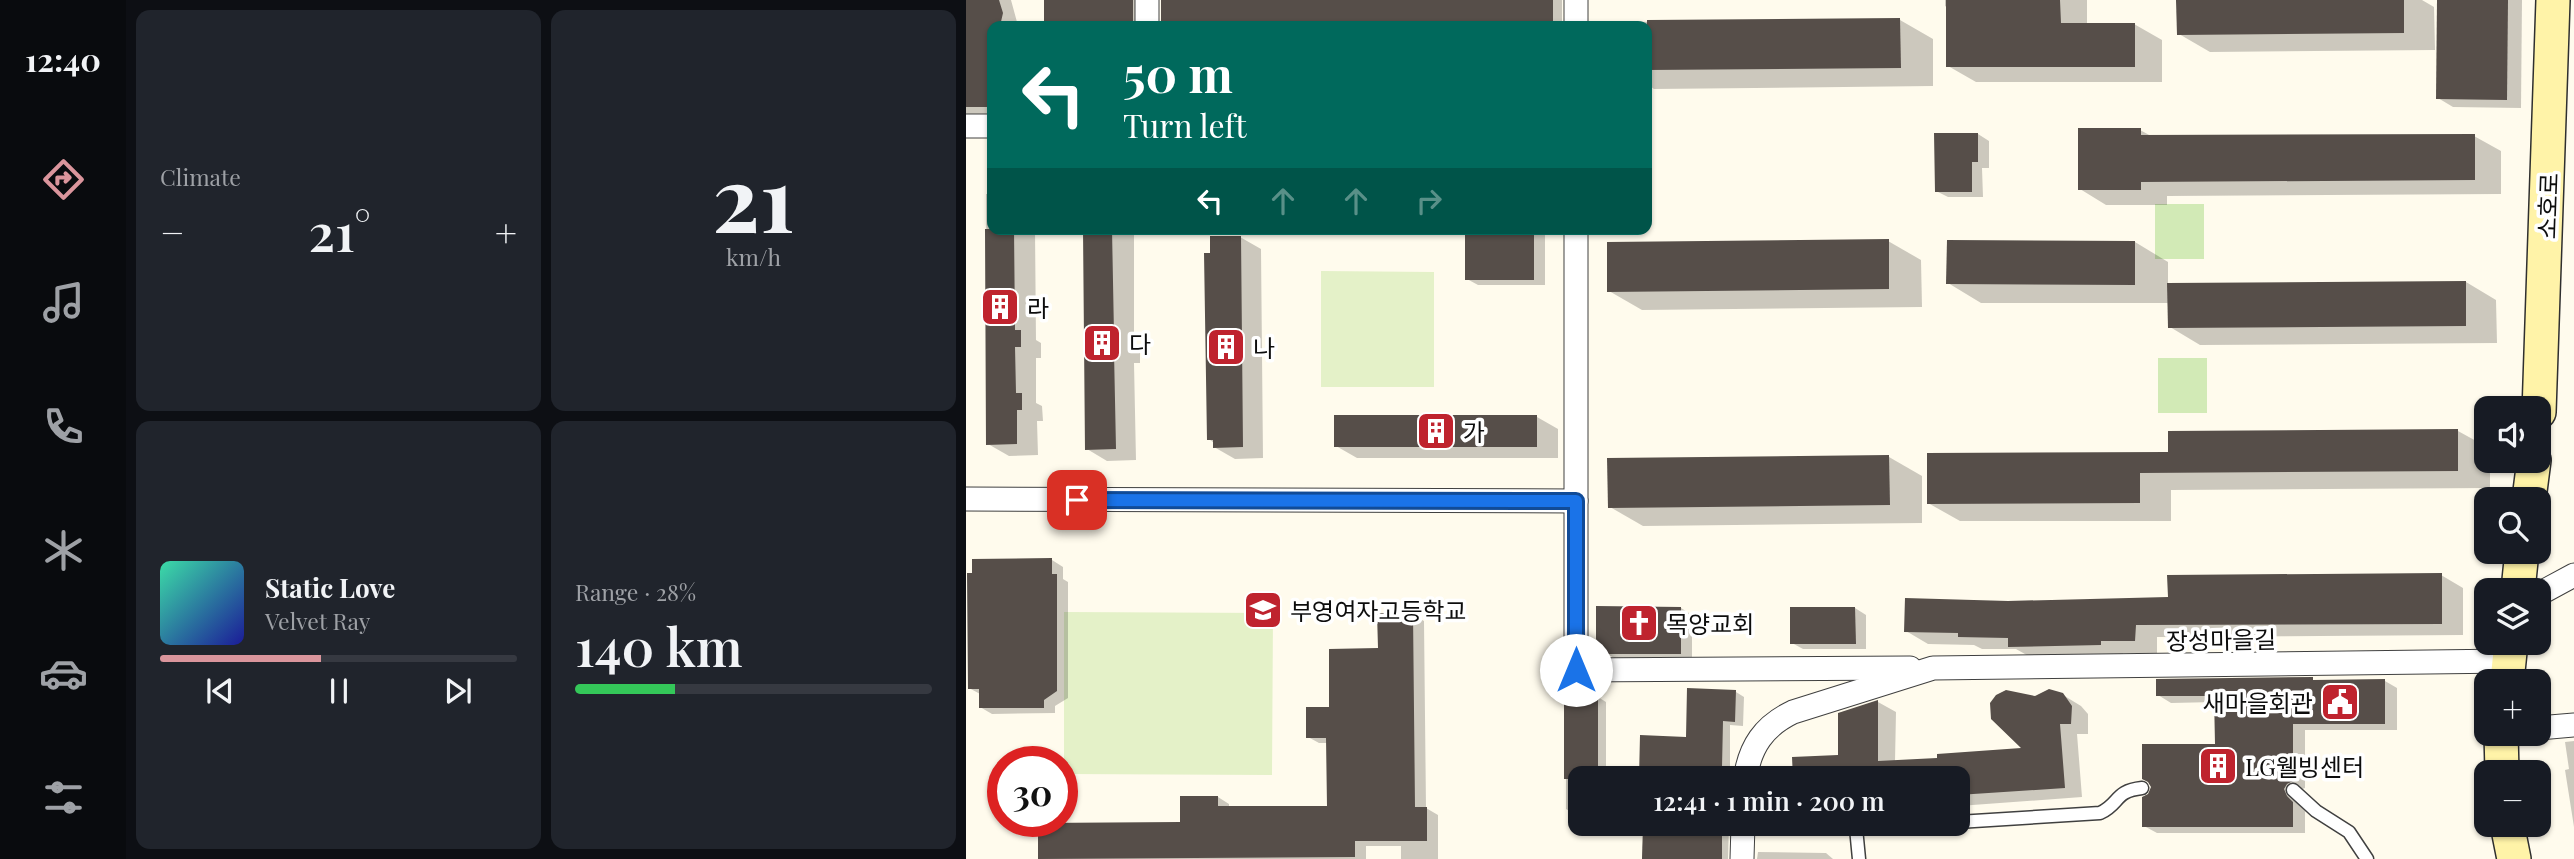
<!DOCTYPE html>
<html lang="en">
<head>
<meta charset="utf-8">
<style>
	body { margin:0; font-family:"Playfair Display","Noto Sans KR",serif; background:#20242c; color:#f1f3f6; height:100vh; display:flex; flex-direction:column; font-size:26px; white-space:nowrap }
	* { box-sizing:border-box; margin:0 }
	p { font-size:23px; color:#9ea1a6 }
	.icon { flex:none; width:38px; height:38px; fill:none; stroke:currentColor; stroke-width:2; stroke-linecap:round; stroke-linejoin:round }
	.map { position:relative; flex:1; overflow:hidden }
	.sheet { display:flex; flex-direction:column; gap:10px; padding:10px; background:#0d0f14; width:840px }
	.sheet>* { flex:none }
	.hud { position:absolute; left:21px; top:21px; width:665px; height:214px; border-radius:14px; box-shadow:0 2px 5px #0004; background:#00695c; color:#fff; overflow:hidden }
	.tools { position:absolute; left:1508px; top:396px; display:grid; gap:14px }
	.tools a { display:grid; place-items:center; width:77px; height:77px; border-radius:14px; background:#171b24; box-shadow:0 2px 5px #0004; font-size:35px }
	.speed { position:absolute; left:21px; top:746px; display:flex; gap:14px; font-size:35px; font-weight:700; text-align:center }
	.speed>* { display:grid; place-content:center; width:91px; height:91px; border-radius:50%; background:#171b24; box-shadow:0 2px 5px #0004; line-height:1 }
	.speed .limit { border:10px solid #d22; background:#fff; color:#111 }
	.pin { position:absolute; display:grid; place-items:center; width:60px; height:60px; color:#fff; margin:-30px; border-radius:14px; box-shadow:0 4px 10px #0006 }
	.me { position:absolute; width:77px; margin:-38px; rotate:0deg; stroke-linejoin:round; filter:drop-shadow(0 0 5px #0008) }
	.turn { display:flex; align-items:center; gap:24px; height:147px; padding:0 21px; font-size:32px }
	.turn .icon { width:91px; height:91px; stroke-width:2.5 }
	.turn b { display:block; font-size:49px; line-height:60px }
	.lanes { display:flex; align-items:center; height:66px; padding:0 21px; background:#0003; justify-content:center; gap:35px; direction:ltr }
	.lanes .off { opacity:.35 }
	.big { font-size:52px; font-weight:600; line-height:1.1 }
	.sheet .card { flex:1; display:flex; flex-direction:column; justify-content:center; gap:10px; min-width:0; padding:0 24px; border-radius:14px; background:#20242c }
	.sheet .dial { align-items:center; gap:0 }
	.dial b { font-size:91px; line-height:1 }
	.song { display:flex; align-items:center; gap:21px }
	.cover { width:84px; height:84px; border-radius:10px; background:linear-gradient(135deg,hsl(160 70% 55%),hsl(240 70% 35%)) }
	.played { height:7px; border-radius:4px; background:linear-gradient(90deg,#da959c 45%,#363941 45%) }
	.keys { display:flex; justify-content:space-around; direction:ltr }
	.heat { display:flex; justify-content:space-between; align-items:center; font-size:38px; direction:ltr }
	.charge { height:10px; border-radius:5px; background:linear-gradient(90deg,#34c759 28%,#363941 0) }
	.sheet .tiles { flex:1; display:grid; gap:10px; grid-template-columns:repeat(2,1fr) }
	.trip { position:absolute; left:602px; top:766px; width:402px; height:70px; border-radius:14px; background:#171b24; box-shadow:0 2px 5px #0004; font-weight:600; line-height:70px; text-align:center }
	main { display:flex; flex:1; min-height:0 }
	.tabs { display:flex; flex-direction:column; width:126px; justify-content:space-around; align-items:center; background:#090b0e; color:#9ea1a6 }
	.tabs .icon { width:49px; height:49px }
	.tabs .on { color:#da959c }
	.tabs b { font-size:32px; color:#f1f3f6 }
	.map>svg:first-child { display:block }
	.green { fill:#d2eab6 }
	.pitch { fill:#e4f1c8 }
	.shadow { fill:#0003 }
	.building { fill:#564e49 }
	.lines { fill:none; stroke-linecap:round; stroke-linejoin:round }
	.lane-casing { stroke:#404040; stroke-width:15 }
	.street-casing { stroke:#404040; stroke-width:25 }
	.secondary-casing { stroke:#2f2f2f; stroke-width:36 }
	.lane { stroke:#fff; stroke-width:12 }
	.street { stroke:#fff; stroke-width:23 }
	.secondary { stroke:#fff3a8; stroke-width:33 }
	.route-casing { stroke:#114b97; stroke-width:18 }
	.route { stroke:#1a73e8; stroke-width:12 }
	.labels { text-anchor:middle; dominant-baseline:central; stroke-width:7; stroke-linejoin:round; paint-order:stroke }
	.street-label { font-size:24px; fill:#0d0d0d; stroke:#fff }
	.poi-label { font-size:24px; fill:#0d0d0d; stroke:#fff; text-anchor:start }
</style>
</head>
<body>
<main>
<nav class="tabs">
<b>12:40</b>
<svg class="icon on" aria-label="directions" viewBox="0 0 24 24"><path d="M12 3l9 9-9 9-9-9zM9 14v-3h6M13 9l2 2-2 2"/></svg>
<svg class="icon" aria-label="music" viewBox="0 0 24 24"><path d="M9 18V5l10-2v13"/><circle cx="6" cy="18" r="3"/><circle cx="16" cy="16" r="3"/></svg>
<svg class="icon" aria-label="phone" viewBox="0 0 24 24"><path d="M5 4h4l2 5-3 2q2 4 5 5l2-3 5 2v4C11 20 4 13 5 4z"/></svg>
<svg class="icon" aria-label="climate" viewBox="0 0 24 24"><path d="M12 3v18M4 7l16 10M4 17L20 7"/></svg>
<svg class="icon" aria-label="car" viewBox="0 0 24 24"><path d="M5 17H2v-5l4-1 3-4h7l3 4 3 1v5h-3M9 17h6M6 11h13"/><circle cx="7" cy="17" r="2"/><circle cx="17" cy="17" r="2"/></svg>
<svg class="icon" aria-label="filters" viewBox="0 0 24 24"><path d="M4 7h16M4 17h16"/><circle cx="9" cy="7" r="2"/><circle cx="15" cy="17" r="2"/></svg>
</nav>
<section class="sheet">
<div class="tiles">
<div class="card"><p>Climate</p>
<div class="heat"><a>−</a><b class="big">21°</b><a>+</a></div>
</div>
<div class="card dial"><b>21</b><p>km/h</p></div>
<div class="card">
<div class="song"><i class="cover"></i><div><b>Static Love</b><p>Velvet Ray</p></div></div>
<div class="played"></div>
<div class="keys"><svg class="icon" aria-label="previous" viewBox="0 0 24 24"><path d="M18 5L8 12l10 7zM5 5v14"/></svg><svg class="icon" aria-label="pause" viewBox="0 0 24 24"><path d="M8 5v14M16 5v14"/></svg><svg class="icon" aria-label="next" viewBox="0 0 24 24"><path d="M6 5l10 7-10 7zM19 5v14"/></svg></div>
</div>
<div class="card"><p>Range · 28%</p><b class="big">140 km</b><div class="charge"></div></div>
</div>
</section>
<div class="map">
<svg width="1608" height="859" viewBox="0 0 1608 859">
	<rect width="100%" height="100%" fill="#fffbed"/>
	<g class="green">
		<rect x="1189" y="204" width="49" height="55"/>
		<rect x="1192" y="358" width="49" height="55"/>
	</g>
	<g class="pitch">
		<polygon points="355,271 468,272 468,387 355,387"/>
		<polygon points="98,612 307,613 306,775 98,774"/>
	</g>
	<g class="shadow">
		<polygon points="0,0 45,0 51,22 50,26 26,26 26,114 0,115"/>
		<rect x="80" y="0" width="97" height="26"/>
		<polygon points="197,0 596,0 596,26 196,26"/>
		<polygon points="979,0 1121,0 1121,24 1168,24 1196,40 1196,82 1010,82 982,66 982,8 979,6"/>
		<polygon points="1212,0 1456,0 1468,7 1469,50 1244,52 1213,34"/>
		<polygon points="1473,0 1556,0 1555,108 1487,107 1472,98"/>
		<polygon points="934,20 967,39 967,86 688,89 681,84 681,26 654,26 654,22"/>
		<polygon points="1174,130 1187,137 1508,136 1535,151 1535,194 1201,196 1201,205 1140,205 1114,189"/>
		<polygon points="1012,134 1023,141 1023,168 1016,168 1017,197 982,197 970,191"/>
		<polygon points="20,194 26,194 26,229 69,229 70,340 75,343 75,358 70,358 70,403 76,406 77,421 71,421 72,455 43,456 22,444"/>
		<polygon points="119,229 168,229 168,345 174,348 174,363 168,363 170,460 141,461 121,449"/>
		<polygon points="501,229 579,229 579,285 512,285 501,279"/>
		<polygon points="274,237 295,249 297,458 269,459 248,447 248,443 243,439 246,255"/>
		<polygon points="922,241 955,260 956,307 676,310 643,291"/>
		<polygon points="1169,242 1202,262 1202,285 1500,282 1530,300 1531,343 1234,345 1204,327 1203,303 1015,303 982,283"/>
		<polygon points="571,417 592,429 592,458 391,458 370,446"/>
		<polygon points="1492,431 1521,447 1521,460 1524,460 1524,488 1205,490 1205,521 994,521 962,503 1204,453"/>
		<polygon points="923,457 956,476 956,523 677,526 644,507"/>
		<polygon points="86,560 97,567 97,579 102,582 102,698 89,706 89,713 26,714 14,707 14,694 3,688 8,575"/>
		<polygon points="1475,575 1497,588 1497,635 1191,637 1191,653 1157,653 1157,657 1066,658 1050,649 1016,649 1008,645 962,644 940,631 1203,599"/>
		<polygon points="715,608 726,615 726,659 650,659 638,652"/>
		<polygon points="889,608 900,615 900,649 837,649 826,643"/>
		<polygon points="447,615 458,621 460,808 472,815 472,859 435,859 435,846 400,846 400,859 74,859 73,824 216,824 252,797 263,804 263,808 362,808 362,743 353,743 342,737 414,650"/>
		<polygon points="1419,681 1431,688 1431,730 1339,730 1339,788 1334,790 1330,797 1333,805 1339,811 1339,833 1191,833 1178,826 1251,745 1250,702 1205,703 1192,695"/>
		<polygon points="770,692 778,697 777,726 764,725 764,771 756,771 756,779 614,779 614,814 608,814 600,809 600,697 632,697 640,702 640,772 675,772 722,738"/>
		<polygon points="1097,695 1115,706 1122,714 1122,734 1111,734 1116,797 993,806 992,779 821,779 821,770 828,770 873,757 873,714 912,702 930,712 929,762 973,760 1059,749 1069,698"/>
		<polygon points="1608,741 1608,827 1599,770 1603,769 1599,742"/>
		<polygon points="678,824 763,824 762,859 676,859"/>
		<polygon points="792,852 860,853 867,859 791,859"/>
	</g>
	<g class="building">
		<polygon points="0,0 33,0 37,13 34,26 26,26 26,107 0,107"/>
		<rect x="78" y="0" width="89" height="26"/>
		<polygon points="195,0 587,0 587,26 240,26 240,23 195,23"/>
		<polygon points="980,0 1094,0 1095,23 1169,23 1169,67 980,67"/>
		<polygon points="1210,0 1438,0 1438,33 1211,35"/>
		<polygon points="1471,0 1542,0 1541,100 1470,99"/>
		<polygon points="934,18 935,68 681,70 681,20"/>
		<polygon points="1112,128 1175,128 1175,135 1509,134 1509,180 1175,182 1175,190 1112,190"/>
		<polygon points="968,133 1012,133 1012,162 1006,162 1006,192 969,192"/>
		<polygon points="19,229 48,229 49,330 55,330 55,347 49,347 50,393 56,393 56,410 51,410 51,444 20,445"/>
		<polygon points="117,229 146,229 148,334 153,334 153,352 148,352 150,449 119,450"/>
		<rect x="499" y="229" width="69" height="51"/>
		<polygon points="244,236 275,236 277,447 247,448 247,440 241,440 238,253 244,253"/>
		<polygon points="923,239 923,289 641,292 641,242"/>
		<polygon points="981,240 1169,241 1169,285 980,284"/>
		<polygon points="1500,281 1500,326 1202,328 1201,283"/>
		<rect x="368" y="415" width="203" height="32"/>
		<polygon points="1492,429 1492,471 1174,473 1174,503 961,504 961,453 1202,452 1202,431"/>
		<polygon points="923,455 924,505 642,508 641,458"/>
		<polygon points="86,558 86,574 91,574 91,691 78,700 78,708 13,708 13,689 2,689 1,573 6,573 6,559"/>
		<polygon points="1476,573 1476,624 1170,625 1169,641 1135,641 1135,645 1042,647 1042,638 992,637 992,633 938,632 939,598 1042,601 1202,597 1201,575"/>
		<polygon points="630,606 715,607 715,654 637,654 630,639"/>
		<polygon points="824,607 889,607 890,644 824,644"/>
		<polygon points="411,613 447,613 449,807 461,807 461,841 389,841 389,857 72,859 72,823 214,822 214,796 252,796 252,806 361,806 360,738 340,738 340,707 363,707 363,649 412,648"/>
		<polygon points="1347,677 1347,680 1419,679 1419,724 1327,724 1327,781 1321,784 1318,789 1321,796 1327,802 1327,827 1176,827 1176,797 1182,794 1185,787 1182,782 1176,779 1176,744 1249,744 1248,696 1190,696 1190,679"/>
		<polygon points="721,688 770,690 769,722 757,721 756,767 748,767 748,779 673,779 674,735 720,737"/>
		<polygon points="1083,689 1097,693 1106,706 1105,724 1094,724 1099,788 992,795 992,779 827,779 826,757 872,755 872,713 912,700 912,761 971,758 971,754 1055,748 1025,719 1024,703 1030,695 1040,690 1069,696"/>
		<rect x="598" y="696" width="34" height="83"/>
		<polygon points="677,824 756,824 756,859 676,859"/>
	</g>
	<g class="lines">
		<defs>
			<g id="lane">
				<polyline points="1327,790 1350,811 1383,832 1401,859"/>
				<path d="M992 822 1134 813C1154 804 1148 791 1176 788"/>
				<polyline points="893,859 890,828 946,824"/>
			</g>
			<g id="street">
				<polyline points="610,0 610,26"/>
				<polyline points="181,26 181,0"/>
				<polyline points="0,126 26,126"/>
				<polyline points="610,229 610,670 944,668"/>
				<polyline points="0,499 610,501"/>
				<polyline points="1573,594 1608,575"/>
				<polyline points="1573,728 1608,725"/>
				<path d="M779 779C784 746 798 726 827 712L967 668 1543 661"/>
				<polyline points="776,859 777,824"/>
			</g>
			<g id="secondary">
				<polyline points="1573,412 1587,0"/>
				<polyline points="1563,499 1568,460"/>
				<polyline points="1552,590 1556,551"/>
				<polyline points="1541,681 1545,642"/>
				<polyline points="1535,733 1536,772"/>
				<polyline points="1541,824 1548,859"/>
			</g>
		</defs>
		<use href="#lane" class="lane-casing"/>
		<use href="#street" class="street-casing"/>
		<use href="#secondary" class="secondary-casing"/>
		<use href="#lane" class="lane"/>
		<use href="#street" class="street"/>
		<use href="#secondary" class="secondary"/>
	</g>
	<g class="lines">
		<defs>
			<polyline id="route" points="111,500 610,501 610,670"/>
		</defs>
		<use href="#route" class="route-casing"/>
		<use href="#route" class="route"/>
	</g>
	<defs>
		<symbol id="building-square" viewBox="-11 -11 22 22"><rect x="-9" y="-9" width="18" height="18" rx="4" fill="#bf232e" stroke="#fff"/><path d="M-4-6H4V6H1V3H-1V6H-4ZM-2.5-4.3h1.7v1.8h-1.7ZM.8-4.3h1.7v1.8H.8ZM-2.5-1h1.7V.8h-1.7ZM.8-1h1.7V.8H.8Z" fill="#fff"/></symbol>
		<symbol id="school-square" viewBox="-11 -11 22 22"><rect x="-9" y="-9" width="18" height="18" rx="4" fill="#bf232e" stroke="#fff"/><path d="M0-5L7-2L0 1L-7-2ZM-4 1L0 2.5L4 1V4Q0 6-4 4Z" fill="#fff"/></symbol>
		<symbol id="church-square" viewBox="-11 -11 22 22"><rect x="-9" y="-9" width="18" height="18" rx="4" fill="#bf232e" stroke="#fff"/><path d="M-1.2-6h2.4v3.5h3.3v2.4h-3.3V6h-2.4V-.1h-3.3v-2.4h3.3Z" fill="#fff"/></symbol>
		<symbol id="civic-square" viewBox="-11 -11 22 22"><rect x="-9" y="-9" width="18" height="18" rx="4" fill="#bf232e" stroke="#fff"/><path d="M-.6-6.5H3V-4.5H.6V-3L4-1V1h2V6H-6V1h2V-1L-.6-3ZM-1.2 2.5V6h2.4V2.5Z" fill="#fff"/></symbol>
	</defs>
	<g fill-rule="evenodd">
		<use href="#building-square" x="12" y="285" width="44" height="44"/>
		<use href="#building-square" x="114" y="321" width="44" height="44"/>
		<use href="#building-square" x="238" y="325" width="44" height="44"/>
		<use href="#building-square" x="448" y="409" width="44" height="44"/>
		<use href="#school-square" x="275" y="588" width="44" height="44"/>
		<use href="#church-square" x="651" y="601" width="44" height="44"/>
		<use href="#civic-square" x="1352" y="680" width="44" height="44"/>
		<use href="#building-square" x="1230" y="744" width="44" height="44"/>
	</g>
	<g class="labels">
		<g class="street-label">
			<text transform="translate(1581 206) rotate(-88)">소호로</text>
			<text transform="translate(1255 639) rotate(-1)">장성마을길</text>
		</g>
		<g class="poi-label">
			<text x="61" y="307">라</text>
			<text x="163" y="343">다</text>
			<text x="287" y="347">나</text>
			<text x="497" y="431">가</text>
			<text x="324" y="610">부영여자고등학교</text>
			<text x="700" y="623">목양교회</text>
			<text x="1347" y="702" text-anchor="end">새마을회관</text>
			<text x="1279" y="766">LG웰빙센터</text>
		</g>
	</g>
</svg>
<div class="tools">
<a><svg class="icon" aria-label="sound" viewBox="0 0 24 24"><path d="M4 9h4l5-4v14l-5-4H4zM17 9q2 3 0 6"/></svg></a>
<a><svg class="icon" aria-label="search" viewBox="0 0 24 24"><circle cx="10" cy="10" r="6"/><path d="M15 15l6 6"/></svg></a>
<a><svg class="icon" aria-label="layers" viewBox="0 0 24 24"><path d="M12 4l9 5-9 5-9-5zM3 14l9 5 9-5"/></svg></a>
<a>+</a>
<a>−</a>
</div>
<div class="speed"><div class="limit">30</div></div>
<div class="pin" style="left:111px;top:500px;background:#d93025"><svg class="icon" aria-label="arrive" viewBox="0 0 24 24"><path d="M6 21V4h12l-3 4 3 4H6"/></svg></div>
<svg class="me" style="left:610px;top:670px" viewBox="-20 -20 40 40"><circle r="19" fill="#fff"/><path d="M0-13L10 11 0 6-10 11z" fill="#1a73e8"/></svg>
<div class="trip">12:41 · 1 min · 200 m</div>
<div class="hud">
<div class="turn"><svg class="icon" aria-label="left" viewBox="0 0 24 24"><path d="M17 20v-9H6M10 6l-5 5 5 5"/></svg><div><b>50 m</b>Turn left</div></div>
<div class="lanes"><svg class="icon" aria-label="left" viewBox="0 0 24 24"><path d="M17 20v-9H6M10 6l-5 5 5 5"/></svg><svg class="icon off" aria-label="ahead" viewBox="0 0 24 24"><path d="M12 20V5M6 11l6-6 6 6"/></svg><svg class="icon off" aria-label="ahead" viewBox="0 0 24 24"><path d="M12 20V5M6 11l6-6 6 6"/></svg><svg class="icon off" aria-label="right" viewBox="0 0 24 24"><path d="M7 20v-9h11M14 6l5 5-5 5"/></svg></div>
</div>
</div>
</main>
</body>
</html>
